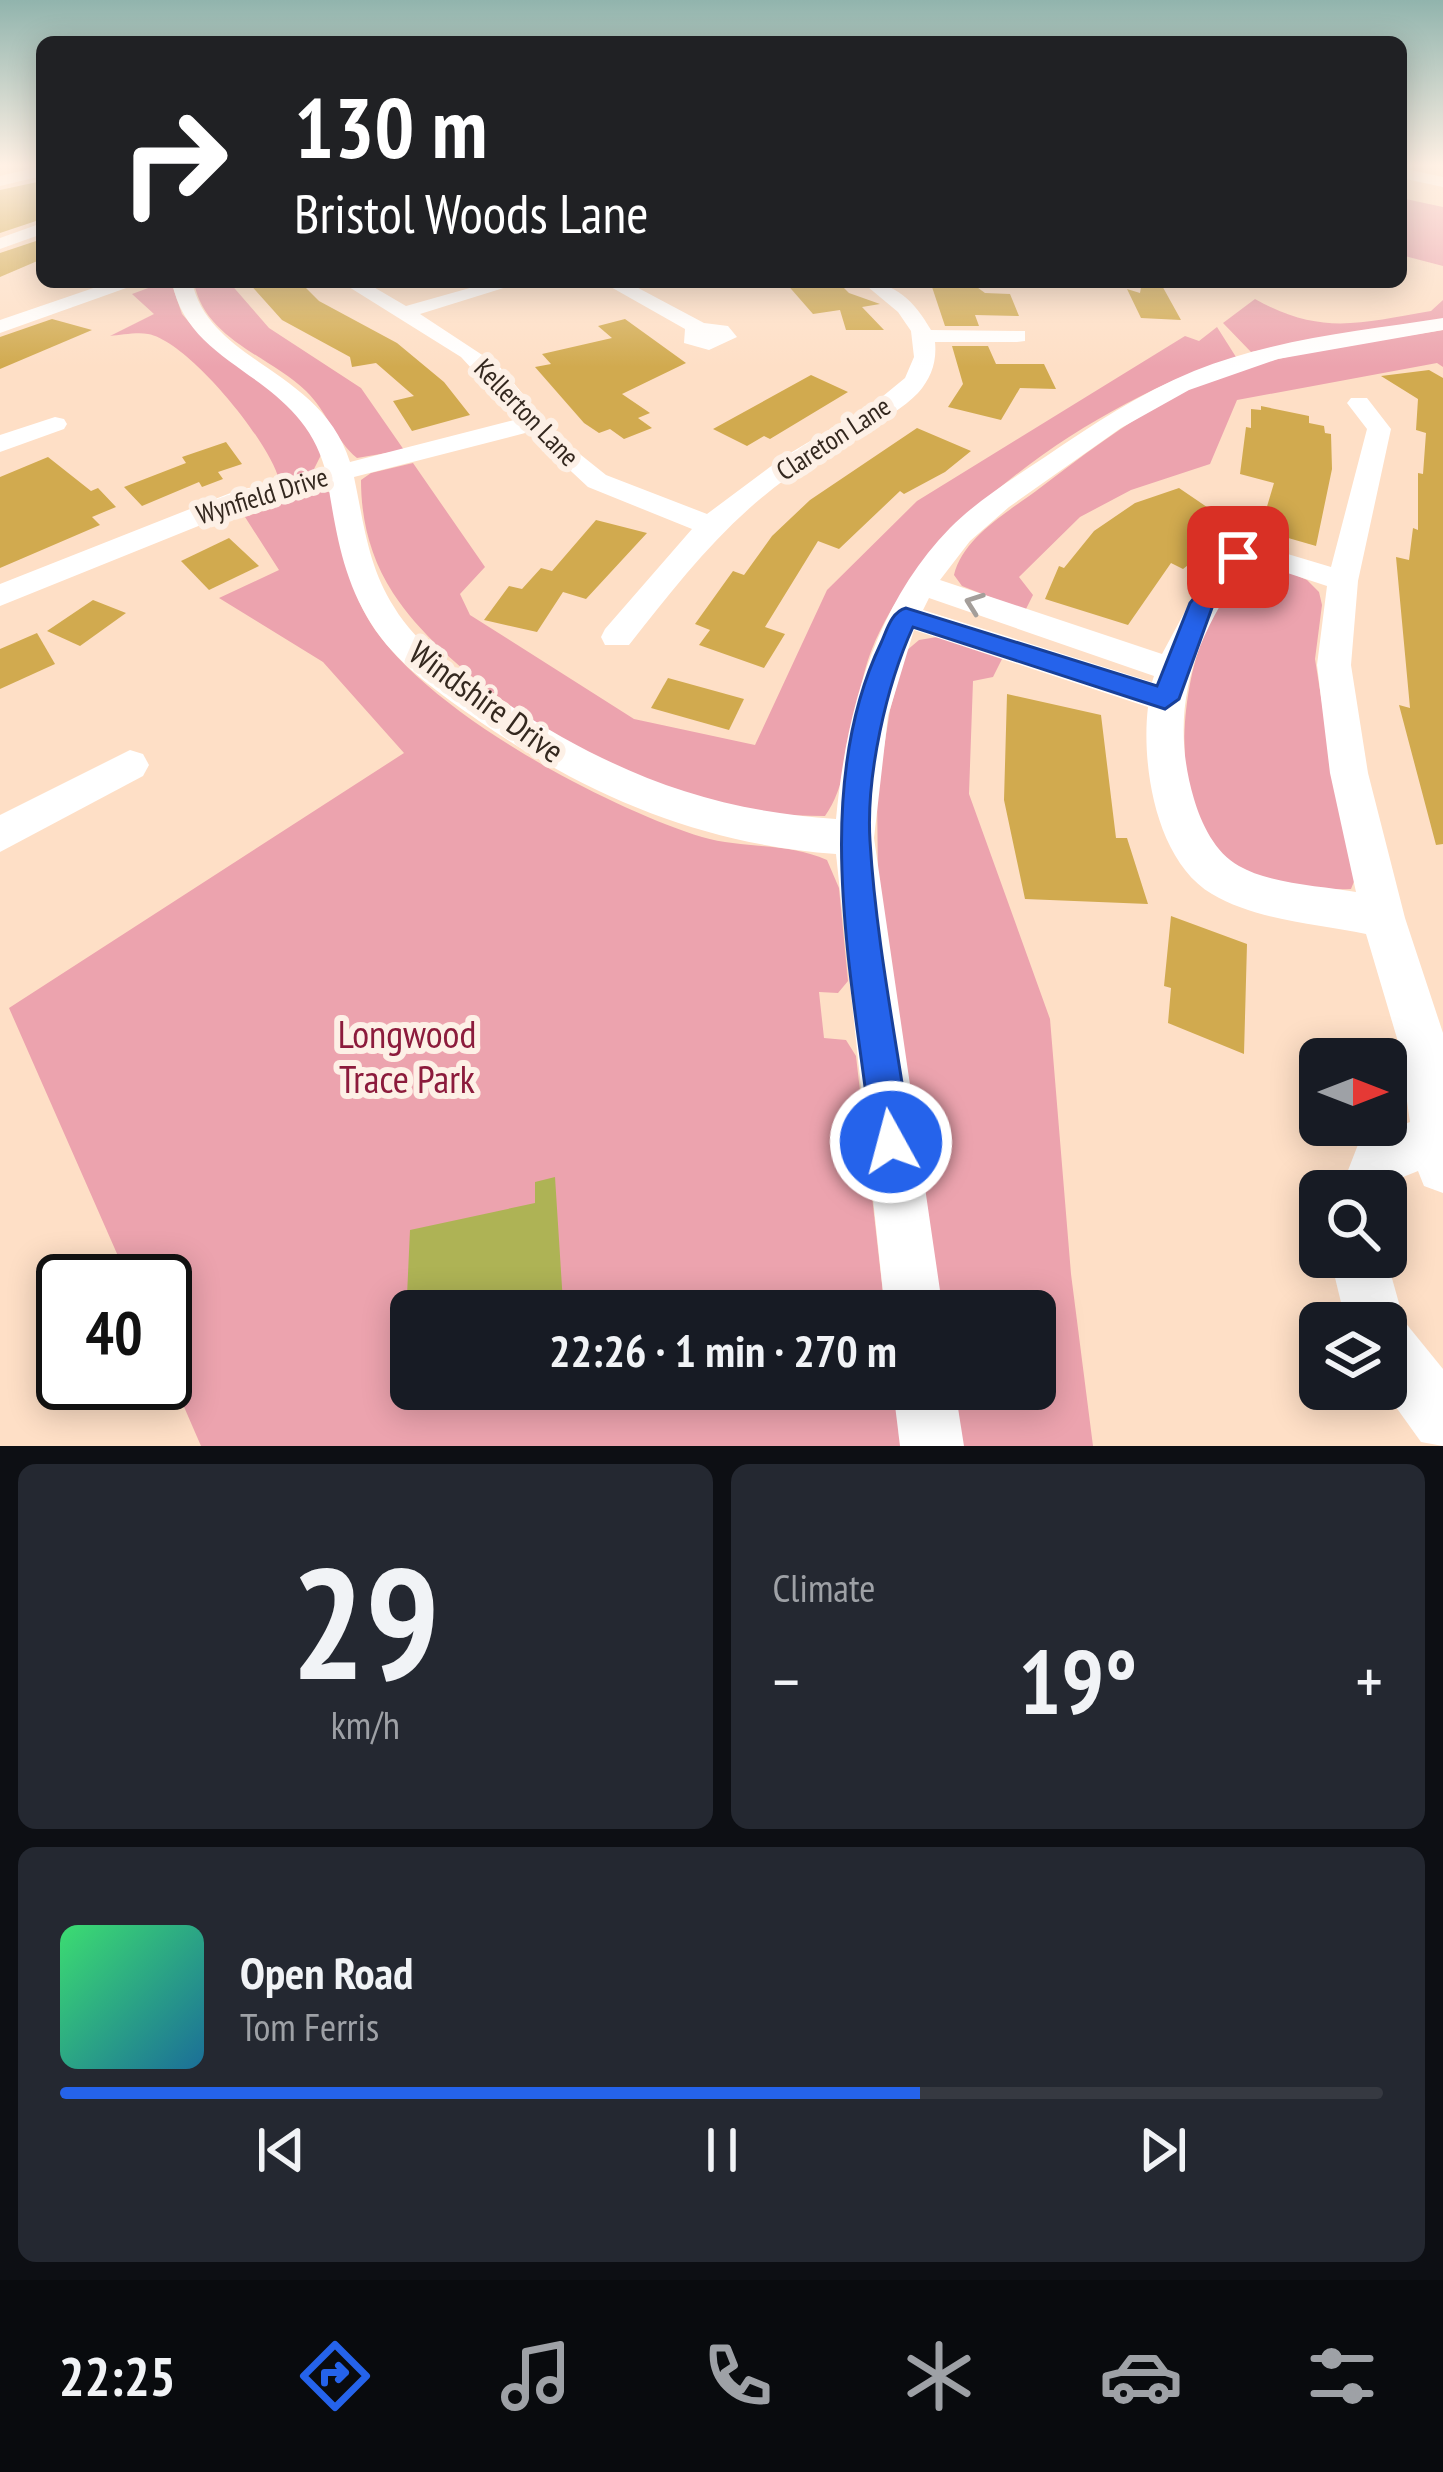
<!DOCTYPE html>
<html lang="en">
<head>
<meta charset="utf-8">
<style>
	body { margin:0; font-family:"PT Sans Narrow",sans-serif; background:#242831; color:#f1f3f6; height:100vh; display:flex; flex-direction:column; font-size:45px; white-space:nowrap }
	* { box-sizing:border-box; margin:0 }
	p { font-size:39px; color:#9ea1a6 }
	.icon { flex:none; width:66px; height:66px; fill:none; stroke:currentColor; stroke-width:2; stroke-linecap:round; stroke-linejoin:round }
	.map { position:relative; height:1446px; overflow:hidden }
	.panel { display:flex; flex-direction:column; gap:18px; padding:18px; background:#0d0f14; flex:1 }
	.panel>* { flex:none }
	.hud { position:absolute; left:36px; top:36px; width:1371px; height:252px; border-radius:18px; box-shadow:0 6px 30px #0003; background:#202124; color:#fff; overflow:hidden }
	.needle { width:78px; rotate:90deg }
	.tools { position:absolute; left:1299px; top:1038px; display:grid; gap:24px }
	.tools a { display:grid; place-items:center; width:108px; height:108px; border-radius:18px; background:#171b24; box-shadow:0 6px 30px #0003; font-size:60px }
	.speed { position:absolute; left:36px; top:1254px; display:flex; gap:24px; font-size:60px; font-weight:700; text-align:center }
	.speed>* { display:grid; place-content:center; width:156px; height:156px; border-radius:50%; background:#171b24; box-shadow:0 6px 30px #0003; line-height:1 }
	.speed .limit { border:6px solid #111; border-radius:18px; background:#fff; color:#111 }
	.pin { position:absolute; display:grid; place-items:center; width:102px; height:102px; color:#fff; margin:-51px; border-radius:24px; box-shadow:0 6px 18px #0006 }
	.me { position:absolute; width:132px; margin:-66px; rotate:353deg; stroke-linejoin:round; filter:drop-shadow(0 0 9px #0008) }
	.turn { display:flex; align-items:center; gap:42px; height:252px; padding:0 60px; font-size:54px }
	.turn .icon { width:156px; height:156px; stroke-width:2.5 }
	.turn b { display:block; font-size:84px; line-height:102px }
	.big { font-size:90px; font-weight:700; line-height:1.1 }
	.panel .tile { flex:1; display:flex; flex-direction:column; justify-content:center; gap:18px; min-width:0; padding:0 42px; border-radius:18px; background:#242831 }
	.panel .dial { align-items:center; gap:0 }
	.dial b { font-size:156px; line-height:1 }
	.song { display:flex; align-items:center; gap:36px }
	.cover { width:144px; height:144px; border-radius:18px; background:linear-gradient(135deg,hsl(140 70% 55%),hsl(200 70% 35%)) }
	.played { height:12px; border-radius:6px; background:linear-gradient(90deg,#2563eb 65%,#363941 65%) }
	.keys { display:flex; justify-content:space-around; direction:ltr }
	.heat { display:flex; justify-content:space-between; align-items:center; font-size:66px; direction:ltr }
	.panel .tiles { flex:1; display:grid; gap:18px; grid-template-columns:1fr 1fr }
	.tile:last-child { grid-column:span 2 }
	.trip { position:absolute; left:390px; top:1290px; width:666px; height:120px; border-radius:18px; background:#171b24; box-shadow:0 6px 30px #0003; font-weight:700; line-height:120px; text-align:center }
	.tabs { display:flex; height:192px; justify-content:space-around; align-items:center; background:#090b0e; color:#9ea1a6 }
	.tabs .icon { width:84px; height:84px }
	.tabs .current { color:#2563eb }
	.tabs b { font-size:54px; color:#f1f3f6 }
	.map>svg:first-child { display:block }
	.green { fill:#eca3ae }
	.water { fill:#aeb355 }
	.building { fill:#d1aa4f }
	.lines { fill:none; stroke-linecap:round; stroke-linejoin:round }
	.minor { fill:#fff; fill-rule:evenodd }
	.oneway { stroke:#a49e9a }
	.route { fill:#2563eb; stroke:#184099; stroke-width:3 }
	.labels { text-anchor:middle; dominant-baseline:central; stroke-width:12; stroke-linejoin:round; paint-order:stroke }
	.far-street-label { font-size:27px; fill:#34281f; stroke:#fdf0e6 }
	.street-label { font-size:33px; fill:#34281f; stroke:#fdf0e6 }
	.near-park-label { font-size:39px; fill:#8c1b3c; stroke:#fdf0e6 }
</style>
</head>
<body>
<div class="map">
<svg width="1443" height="1446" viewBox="0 0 1443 1446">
	<rect width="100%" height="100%" fill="#fedfc6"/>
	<g class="green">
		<polygon points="1401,198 1443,207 1443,266 1401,255"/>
		<path d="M152 282H171L182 314 201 336 295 407 322 453 313 471 279 480C270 442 188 341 148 334 137 332 121 335 110 336L154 314 132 294 151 287Z"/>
		<path d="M194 282H229L269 328 361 388 404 450 357 458C336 441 326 410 306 391 268 355 204 339 194 282Z"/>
		<path d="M1255 299C1321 336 1360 323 1431 311L1443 300V319L1251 352 1223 323Z"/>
		<path d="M1217 327 1236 357C1102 399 926 515 872 649 852 698 853 778 825 816 777 816 727 812 681 796 589 766 446 675 393 593 371 559 361 521 361 480L371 473 413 463 485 567 460 594 470 615 634 719 755 745 827 590 917 501 1185 336 1199 341Z"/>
		<path d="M1443 330V367L1437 363 1237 400 1210 464 1131 490 1080 517 1019 577 1033 595 1025 611 962 586 954 575C963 538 1006 513 1036 491 1080 458 1124 423 1174 397 1255 354 1353 345 1443 330Z"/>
		<path d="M313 486 334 494C342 528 346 569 359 601 399 699 604 807 702 837 743 849 787 842 827 860L839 888 848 981 838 993 819 992 824 1038 846 1040 856 1056 885 1311H411V1389H894L901 1446H201L165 1363V1281H129L9 1008 404 753 323 662 219 598 279 570 245 517 281 505 280 494Z"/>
		<path d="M1259 565 1275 566 1307 580 1319 592 1322 605 1315 659 1336 791 1357 874 1351 889C1315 891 1256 882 1226 861 1155 811 1181 599 1259 565Z"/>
		<polygon points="943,636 1004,655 993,677 973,681 969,794 1050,1019 1071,1274 1093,1446 961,1446 953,1389 1035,1389 1035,1311 941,1311 878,879 877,791 890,710 906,651 919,640"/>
	</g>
	<polygon class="water" points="555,1177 563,1303 529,1311 411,1311 411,1339 405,1340 410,1230 535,1203 535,1182"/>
	<g class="building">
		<polygon points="42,181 42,219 0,233 0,190"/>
		<polygon points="42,239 42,259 0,277 0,253"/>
		<polygon points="248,282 300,282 319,301 397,343 444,382 470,415 412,431 393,401 414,396 376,363 352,367 350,357 282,320"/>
		<polygon points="785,282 818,282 834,288 832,282 838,282 849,293 880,304 862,307 884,330 846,330 840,310 813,314"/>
		<polygon points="926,282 970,282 985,293 1010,294 1019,316 975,315 979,326 945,326 932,287"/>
		<polygon points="1142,282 1160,282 1181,320 1141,318 1127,289 1140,293"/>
		<polygon points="52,319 92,330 0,369 0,337"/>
		<polygon points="625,319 686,363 622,394 650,413 638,418 652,428 624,439 610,429 599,433 584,423 535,367 551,364 542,354 612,338 598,326"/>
		<polygon points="952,346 988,346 996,364 1044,364 1056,389 1020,388 1001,420 948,407 963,384"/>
		<polygon points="1429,370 1443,378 1443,844 1436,845 1399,705 1410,708 1396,557 1409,560 1413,528 1418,530 1418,473 1423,474 1426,433 1416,430 1418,399 1381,376"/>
		<polygon points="811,375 848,392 770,439 764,436 747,446 713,429"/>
		<polygon points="1261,406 1309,416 1309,423 1324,426 1325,433 1331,434 1332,469 1316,546 1260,530 1274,483 1240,474 1246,427 1251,428 1251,409 1261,410"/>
		<polygon points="917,428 971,451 945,472 904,494 900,491 839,549 818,541 765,627 785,634 764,668 699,645 710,630 695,624 733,571 744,575 772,536 810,500"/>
		<polygon points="226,442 242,464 218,472 223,479 202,487 199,482 142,506 124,487 186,463 182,457"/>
		<polygon points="48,457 91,491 98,488 116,507 92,517 100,525 0,568 0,477"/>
		<polygon points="1179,488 1245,533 1215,544 1183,569 1171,563 1128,625 1045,599 1059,566 1064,568 1094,531 1135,503"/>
		<polygon points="596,520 647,533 586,599 563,592 537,632 484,620 509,586 522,589 541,568 552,571"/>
		<polygon points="229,538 259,566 209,590 181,561"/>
		<polygon points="93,600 126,613 80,646 47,631"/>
		<polygon points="37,633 55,664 0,689 0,649"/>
		<polygon points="668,678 744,699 729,730 651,708"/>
		<polygon points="1007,694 1101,715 1116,838 1127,838 1148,904 1025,899 1004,800"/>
		<polygon points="1171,916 1247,944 1244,1054 1168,1023 1171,988 1164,986"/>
	</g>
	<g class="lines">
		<g class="minor">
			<polygon points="42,166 42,176 0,186 0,176"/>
			<polygon points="1401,168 1443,177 1443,187 1401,178"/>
			<polygon points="42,223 42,234 0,249 0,238"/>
			<polygon points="111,282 143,282 0,333 0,320"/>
			<path d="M172 282H192C210 363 321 369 350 462L518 419 461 357 341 282H365L406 306 491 282H523L420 314 499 366 561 439 606 475 707 514 782 458 877 401 905 378 914 357 911 331 898 312 862 282C896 282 914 301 931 330L1025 331V341L1017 342H935C937 362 931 378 918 393 891 421 823 452 787 478 722 525 678 583 629 645H605L601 637 605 629 692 529 588 487 529 432 354 477C364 524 368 566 394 607 417 646 460 673 497 697 608 770 702 810 836 819 846 714 874 606 950 528 978 500 1012 479 1045 457 1092 425 1140 393 1194 371 1273 339 1360 331 1443 318V330L1278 359 1189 390 1121 428 1009 507 970 541 940 580 1162 654 1190 602 1228 550 1271 549 1331 567 1367 429 1347 403 1351 398H1367L1391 429 1358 581 1351 665 1368 773 1405 918 1443 1033V1193L1424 1186 1418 1171 1398 1179 1386 1210V1191H1340L1359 1142 1410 1122 1399 1045 1366 934C1318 924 1255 920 1212 894 1156 861 1141 765 1148 707L914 630 888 716 874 838 943 1311H885L836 854C702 844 589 797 479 721 442 695 402 668 376 631 344 584 337 538 328 484L253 504 0 606V584L233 492 325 469C299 372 189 371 172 282ZM1246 567H1269L1327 586 1317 665 1330 773 1356 892C1321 886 1270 884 1239 866 1215 853 1201 823 1194 799 1168 712 1193 637 1246 567ZM929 598 1154 676 1152 682 923 610Z"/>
			<polygon points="602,282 627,282 704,323 728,326 737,337 709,350 684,343 685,329"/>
			<polygon points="55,417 64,419 67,424 64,429 0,452 0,435"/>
			<polygon points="130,750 143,754 149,765 143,776 0,852 0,815"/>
			<polygon points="1330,1257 1386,1257 1404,1321 1443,1369 1443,1446 1421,1442 1383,1389 1386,1323 1346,1323"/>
			<polygon points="893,1389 955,1389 964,1446 900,1446"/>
		</g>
	</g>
	<defs><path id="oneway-chevron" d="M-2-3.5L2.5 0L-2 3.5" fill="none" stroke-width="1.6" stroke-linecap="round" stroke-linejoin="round" transform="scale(3)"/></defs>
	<use class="oneway" href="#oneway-chevron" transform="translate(974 603) rotate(-160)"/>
	<linearGradient id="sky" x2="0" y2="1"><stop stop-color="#91b4ad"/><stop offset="0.45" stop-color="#fff1e5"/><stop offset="1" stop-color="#fff1e5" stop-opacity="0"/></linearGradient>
	<rect width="1443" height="367" fill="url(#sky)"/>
	<path class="route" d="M1238 550 1249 557 1213 605 1179 699 1165 709 913 627C886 686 866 776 870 841 876 941 897 1043 911 1142L905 1156 891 1162 877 1156 872 1142C854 983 809 793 881 643 887 630 891 612 906 608L1157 686 1190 603 1230 552Z"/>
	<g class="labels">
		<g class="far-street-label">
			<text transform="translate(527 412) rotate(46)">Kellerton Lane</text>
			<text transform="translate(833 438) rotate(-33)">Clareton Lane</text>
			<text transform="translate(262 495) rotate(-17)">Wynfield Drive</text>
		</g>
		<g class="street-label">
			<text transform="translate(487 701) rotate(36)">Windshire Drive</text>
		</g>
		<g class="near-park-label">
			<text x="407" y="1033">Longwood<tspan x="407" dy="45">Trace Park</tspan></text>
		</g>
	</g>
</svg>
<div class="tools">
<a><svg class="needle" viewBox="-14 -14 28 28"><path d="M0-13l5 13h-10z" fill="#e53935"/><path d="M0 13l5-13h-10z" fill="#9ea1a6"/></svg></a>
<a><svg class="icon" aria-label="search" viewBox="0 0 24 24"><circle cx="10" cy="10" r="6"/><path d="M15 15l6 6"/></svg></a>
<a><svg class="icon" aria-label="layers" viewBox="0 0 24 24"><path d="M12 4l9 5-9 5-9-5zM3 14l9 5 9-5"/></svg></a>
</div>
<div class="speed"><div class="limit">40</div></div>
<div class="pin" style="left:1238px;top:557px;background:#d93025"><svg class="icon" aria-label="arrive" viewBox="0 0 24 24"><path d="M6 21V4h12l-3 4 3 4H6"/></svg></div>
<svg class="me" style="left:891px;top:1142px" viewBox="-20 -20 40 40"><circle r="17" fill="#2563eb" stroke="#fff" stroke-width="3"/><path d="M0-11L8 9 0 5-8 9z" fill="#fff"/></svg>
<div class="trip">22:26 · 1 min · 270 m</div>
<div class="hud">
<div class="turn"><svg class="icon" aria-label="right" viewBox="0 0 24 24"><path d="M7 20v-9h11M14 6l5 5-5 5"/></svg><div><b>130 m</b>Bristol Woods Lane</div></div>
</div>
</div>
<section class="panel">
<div class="tiles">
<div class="tile dial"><b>29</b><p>km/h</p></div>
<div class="tile"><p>Climate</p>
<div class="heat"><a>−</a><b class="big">19°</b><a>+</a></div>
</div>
<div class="tile">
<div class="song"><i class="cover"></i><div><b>Open Road</b><p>Tom Ferris</p></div></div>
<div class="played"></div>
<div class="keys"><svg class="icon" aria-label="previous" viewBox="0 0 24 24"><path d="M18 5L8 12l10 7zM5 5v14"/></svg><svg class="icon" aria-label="pause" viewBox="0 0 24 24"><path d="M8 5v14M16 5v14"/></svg><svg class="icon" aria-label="next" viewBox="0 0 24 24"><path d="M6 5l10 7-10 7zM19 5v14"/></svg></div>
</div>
</div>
</section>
<nav class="tabs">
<b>22:25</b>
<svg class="icon current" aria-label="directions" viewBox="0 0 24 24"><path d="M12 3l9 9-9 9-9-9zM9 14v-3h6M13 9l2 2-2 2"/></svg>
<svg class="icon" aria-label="music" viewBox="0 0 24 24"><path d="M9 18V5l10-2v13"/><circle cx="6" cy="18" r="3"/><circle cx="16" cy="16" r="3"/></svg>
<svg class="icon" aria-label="phone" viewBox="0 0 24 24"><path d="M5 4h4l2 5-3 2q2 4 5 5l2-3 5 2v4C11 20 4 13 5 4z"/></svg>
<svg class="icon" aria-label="climate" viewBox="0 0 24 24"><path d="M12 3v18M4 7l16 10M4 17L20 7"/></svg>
<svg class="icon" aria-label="car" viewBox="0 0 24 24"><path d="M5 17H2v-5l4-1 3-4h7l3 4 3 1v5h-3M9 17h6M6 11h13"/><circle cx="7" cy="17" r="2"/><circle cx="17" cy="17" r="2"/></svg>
<svg class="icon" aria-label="filters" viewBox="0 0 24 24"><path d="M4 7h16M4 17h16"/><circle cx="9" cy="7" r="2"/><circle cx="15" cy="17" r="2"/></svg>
</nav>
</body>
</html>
